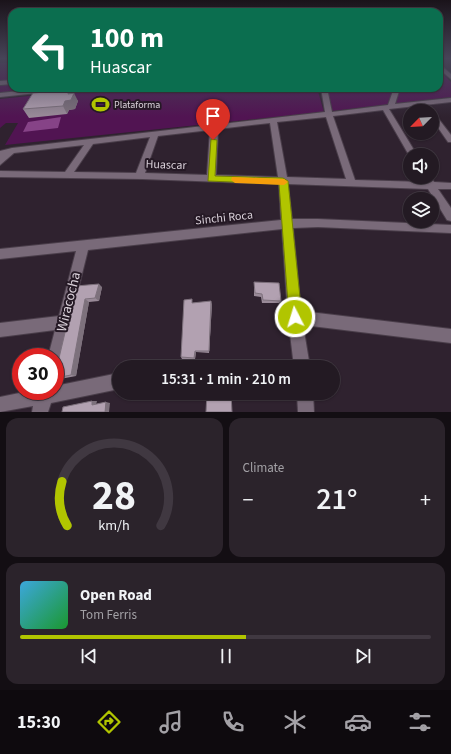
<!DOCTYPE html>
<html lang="en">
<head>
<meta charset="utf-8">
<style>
	body { margin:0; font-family:"Source Sans 3",sans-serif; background:#2b232b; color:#f1f3f6; height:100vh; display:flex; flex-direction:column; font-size:15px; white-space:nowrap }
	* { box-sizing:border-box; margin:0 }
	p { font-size:13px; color:#a3a1a6 }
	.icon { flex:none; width:22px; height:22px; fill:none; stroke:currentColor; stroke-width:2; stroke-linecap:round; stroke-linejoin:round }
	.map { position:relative; height:412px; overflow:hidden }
	.details { display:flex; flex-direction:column; gap:6px; padding:6px; background:#130e13; flex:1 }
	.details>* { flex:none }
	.guide { position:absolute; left:8px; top:8px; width:435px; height:84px; border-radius:12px; box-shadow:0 1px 3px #0004,0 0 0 1px #403841; background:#0b6e4f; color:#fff; overflow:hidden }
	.needle { width:26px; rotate:246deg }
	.tools { position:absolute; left:403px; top:104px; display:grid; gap:8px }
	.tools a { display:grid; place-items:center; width:36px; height:36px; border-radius:50%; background:#231a23; box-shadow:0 1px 3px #0004,0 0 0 1px #403841; font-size:20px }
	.speed { position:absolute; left:12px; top:348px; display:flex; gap:8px; font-size:20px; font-weight:700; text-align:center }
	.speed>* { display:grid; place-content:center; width:52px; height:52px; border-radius:50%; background:#231a23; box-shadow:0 1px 3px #0004,0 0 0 1px #403841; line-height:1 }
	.speed .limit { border:6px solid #d22; background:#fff; color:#111 }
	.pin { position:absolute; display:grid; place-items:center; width:34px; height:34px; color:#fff; margin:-41px -17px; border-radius:50% 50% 50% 0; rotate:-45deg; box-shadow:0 0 4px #0007 }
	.pin .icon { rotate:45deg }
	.me { position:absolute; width:44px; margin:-22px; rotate:355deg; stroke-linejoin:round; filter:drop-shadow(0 0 3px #0008) }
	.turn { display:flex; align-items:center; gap:14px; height:84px; padding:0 16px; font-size:18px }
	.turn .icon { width:52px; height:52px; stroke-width:2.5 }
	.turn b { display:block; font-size:28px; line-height:34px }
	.big { font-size:30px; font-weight:600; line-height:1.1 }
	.details .card { flex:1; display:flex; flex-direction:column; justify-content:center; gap:6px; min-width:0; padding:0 14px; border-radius:12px; background:#2b232b }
	.details .dial { align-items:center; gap:0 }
	.dial svg { height:104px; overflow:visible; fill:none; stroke:#403841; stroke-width:7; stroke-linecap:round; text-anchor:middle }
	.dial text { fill:#f1f3f6; stroke:none }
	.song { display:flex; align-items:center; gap:12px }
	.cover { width:48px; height:48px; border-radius:6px; background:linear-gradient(135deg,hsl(200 70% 55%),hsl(130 70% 35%)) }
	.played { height:4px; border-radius:2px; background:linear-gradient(90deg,#b1c500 55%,#403841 55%) }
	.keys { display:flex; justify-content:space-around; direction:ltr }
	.heat { display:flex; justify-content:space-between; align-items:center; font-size:22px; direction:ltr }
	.details .tiles { flex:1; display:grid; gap:6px; grid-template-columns:1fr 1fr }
	.card:last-child { grid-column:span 2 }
	.trip { position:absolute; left:112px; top:360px; width:228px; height:40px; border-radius:20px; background:#231a23; box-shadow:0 1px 3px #0004,0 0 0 1px #403841; font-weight:600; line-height:40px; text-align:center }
	.tab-bar { display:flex; height:64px; justify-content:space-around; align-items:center; background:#0e0a0e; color:#a3a1a6 }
	.tab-bar .icon { width:28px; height:28px }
	.tab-bar .current { color:#b1c500 }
	.tab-bar b { font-size:18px; color:#f1f3f6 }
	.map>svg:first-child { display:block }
	.green { fill:#511452 }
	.water { fill:#864387 }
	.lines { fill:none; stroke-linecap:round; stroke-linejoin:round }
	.minor-casing { stroke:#4a3e4a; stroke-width:2 }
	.minor { fill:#796a79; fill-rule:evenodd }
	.wall { fill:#998a98 }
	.shaded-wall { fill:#7d717c }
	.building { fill:#b2a1b1; stroke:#7d717c }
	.route { fill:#b1c500; stroke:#738000 }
	.slow { fill:#f59e0b }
	.labels { text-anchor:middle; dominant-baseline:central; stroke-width:4; stroke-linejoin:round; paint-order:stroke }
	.far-poi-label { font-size:10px; fill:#dad1da; stroke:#251925; text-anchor:start }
	.street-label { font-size:12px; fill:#dad1da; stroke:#251925 }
	.near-street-label { font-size:14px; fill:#dad1da; stroke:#251925 }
</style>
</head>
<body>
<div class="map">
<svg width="451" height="412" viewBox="0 0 451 412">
	<rect width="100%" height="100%" fill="#2f222f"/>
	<g class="green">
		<polygon points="0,63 12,63 12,88 81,88 0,96"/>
		<polygon points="439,70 451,82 451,97 332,111 325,88 439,88"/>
		<polygon points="107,88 317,88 324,112 5,145 18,123 6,123 0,128 0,99"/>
	</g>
	<polygon class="water" points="61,117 58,128 23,132 28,122"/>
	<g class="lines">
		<defs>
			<g id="minor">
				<polygon points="439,64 451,74 451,79 439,69"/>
				<polygon points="12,80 12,84 0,85 0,81"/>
				<polygon points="48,88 68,88 65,90 0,97 0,93"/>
				<path d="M321 88H327L332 112 388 105 394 88H400L395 104 451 98V102L389 109 417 155H410V157L383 110 333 116 355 180 424 182 421 177H431L434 182 451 183V189H438L451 208V221L447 220 428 189 288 184 292 219H318L451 225V233L318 227 293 228 301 311 451 329V343L303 325 310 367H294L288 317 282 229 88 250 60 362 55 364V357H48L55 330 0 337V323L59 316 76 251 0 259V249L281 220 279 184 142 179 0 177V171L65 172 84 145 14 153 0 165V151L12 148 325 112ZM326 117 346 179 287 177 277 122ZM270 123 278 177 216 175 218 129ZM210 130 207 175 145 173 158 136ZM150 137 136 173 74 172 93 144Z"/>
				<polygon points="432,112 434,113 451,135 451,142 448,142 432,119"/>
				<polygon points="119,373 119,389 51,403 48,412 32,412 33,406 0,412 0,397 29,391 55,391 55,386"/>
				<polygon points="297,393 313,393 314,412 298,412"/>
			</g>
		</defs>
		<use href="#minor" class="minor-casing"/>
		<use href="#minor" class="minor"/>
	</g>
	<g class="wall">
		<polygon points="69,90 71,93 78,101 75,109 69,110 67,114 29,118 23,109"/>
		<polygon points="254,282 281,301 279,303 262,303 261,297 254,296"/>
		<polygon points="76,286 102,287 99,301 89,302 76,376 60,379 55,378"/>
		<polygon points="193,303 212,304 209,353 196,352 195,359 182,359 181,357"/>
	</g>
	<g class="shaded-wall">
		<polygon points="69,90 73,97 74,93 78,101 75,109 69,110 67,114 63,106"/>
		<polygon points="99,284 102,287 99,301 95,298"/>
		<polygon points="85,299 89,302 76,376 71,375"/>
		<polygon points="211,301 212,304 209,353 209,351"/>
		<polygon points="195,351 196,352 195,359 194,358"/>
		<polygon points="92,401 97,401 96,405 92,405"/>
		<polygon points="106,402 110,403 109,412 105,412"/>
	</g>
	<g class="building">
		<polygon points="69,90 68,94 74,93 71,100 65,101 63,106 23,109 33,93"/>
		<polygon points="254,282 279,283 281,301 263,300 262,294 255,293"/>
		<polygon points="99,284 95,298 85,299 71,375 55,378 55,375 76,286"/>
		<polygon points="192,299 192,303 211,301 209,351 195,351 194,358 181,357 184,300"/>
		<polygon points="207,393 231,393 232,412 206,412"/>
		<polygon points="92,401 92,405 106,402 105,412 62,412 63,407"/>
	</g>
	<linearGradient id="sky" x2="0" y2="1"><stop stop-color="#1a131a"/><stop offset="0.5" stop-color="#474458"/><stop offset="1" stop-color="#474458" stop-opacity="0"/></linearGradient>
	<rect width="451" height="117" fill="url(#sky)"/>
	<polygon class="route" points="211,139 217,140 215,176 283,178 288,181 302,317 300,322 295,324 291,322 289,317 279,184 208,181"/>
	<polygon class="slow" points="232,177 284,179 288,182 284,185 235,183 231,180"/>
	<defs>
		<symbol id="stadium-bare" viewBox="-9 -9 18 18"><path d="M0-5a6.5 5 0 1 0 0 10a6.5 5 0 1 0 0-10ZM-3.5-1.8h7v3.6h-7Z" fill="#b1c500" stroke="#251925" stroke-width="2.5" paint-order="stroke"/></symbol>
	</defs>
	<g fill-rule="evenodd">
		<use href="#stadium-bare" x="88" y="92" width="25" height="25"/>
	</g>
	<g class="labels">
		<g class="far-poi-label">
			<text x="114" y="105">Plataforma</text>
		</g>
		<g class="street-label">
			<text transform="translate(166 165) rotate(2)">Huascar</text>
			<text transform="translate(224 218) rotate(-6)">Sinchi Roca</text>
		</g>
		<g class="near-street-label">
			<text transform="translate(69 302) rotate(-76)">Wiracocha</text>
		</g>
	</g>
</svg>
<div class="tools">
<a><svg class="needle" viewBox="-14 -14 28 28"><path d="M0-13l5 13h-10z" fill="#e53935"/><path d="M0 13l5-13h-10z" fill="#a3a1a6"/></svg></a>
<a><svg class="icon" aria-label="sound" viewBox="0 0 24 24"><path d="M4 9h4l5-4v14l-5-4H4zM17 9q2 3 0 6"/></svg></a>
<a><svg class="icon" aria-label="layers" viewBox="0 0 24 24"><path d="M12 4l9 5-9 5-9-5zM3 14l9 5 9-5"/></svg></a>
</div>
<div class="speed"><div class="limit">30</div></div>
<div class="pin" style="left:213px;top:140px;background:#d93025"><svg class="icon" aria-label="arrive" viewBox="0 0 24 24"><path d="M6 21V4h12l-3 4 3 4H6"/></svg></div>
<svg class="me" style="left:295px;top:317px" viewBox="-20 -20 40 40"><circle r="17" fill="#b1c500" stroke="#fff" stroke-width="3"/><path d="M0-11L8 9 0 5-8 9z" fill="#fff"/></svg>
<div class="trip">15:31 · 1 min · 210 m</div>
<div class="guide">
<div class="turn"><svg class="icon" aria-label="left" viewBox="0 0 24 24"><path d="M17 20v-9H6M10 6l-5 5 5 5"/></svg><div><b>100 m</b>Huascar</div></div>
</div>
</div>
<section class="details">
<div class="tiles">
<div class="card dial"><svg viewBox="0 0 100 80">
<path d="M14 69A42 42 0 1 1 86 69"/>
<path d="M14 69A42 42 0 0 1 10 35" stroke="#b1c500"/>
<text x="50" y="56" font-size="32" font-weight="700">28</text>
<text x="50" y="72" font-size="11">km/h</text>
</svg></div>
<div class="card"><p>Climate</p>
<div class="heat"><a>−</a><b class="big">21°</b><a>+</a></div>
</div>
<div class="card">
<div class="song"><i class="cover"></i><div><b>Open Road</b><p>Tom Ferris</p></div></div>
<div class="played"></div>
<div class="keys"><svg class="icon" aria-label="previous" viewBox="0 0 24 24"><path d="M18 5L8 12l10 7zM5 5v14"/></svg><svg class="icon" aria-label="pause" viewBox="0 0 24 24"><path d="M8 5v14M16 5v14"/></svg><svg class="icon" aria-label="next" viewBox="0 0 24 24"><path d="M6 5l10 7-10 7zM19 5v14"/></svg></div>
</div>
</div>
</section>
<nav class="tab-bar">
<b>15:30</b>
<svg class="icon current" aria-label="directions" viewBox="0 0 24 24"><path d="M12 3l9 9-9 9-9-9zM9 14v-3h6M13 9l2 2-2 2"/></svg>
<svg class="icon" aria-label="music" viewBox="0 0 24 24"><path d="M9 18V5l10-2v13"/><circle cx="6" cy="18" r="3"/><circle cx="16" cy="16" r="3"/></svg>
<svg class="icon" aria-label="phone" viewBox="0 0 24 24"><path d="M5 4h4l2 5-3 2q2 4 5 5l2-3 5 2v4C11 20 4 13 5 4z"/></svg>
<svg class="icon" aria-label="climate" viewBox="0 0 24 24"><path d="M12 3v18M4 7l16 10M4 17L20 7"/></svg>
<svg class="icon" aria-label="car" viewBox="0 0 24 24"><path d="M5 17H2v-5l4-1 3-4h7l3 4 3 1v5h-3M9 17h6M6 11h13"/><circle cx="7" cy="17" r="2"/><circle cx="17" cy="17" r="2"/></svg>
<svg class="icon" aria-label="filters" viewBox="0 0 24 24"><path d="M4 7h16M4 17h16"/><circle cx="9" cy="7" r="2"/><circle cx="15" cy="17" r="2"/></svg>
</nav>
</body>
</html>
